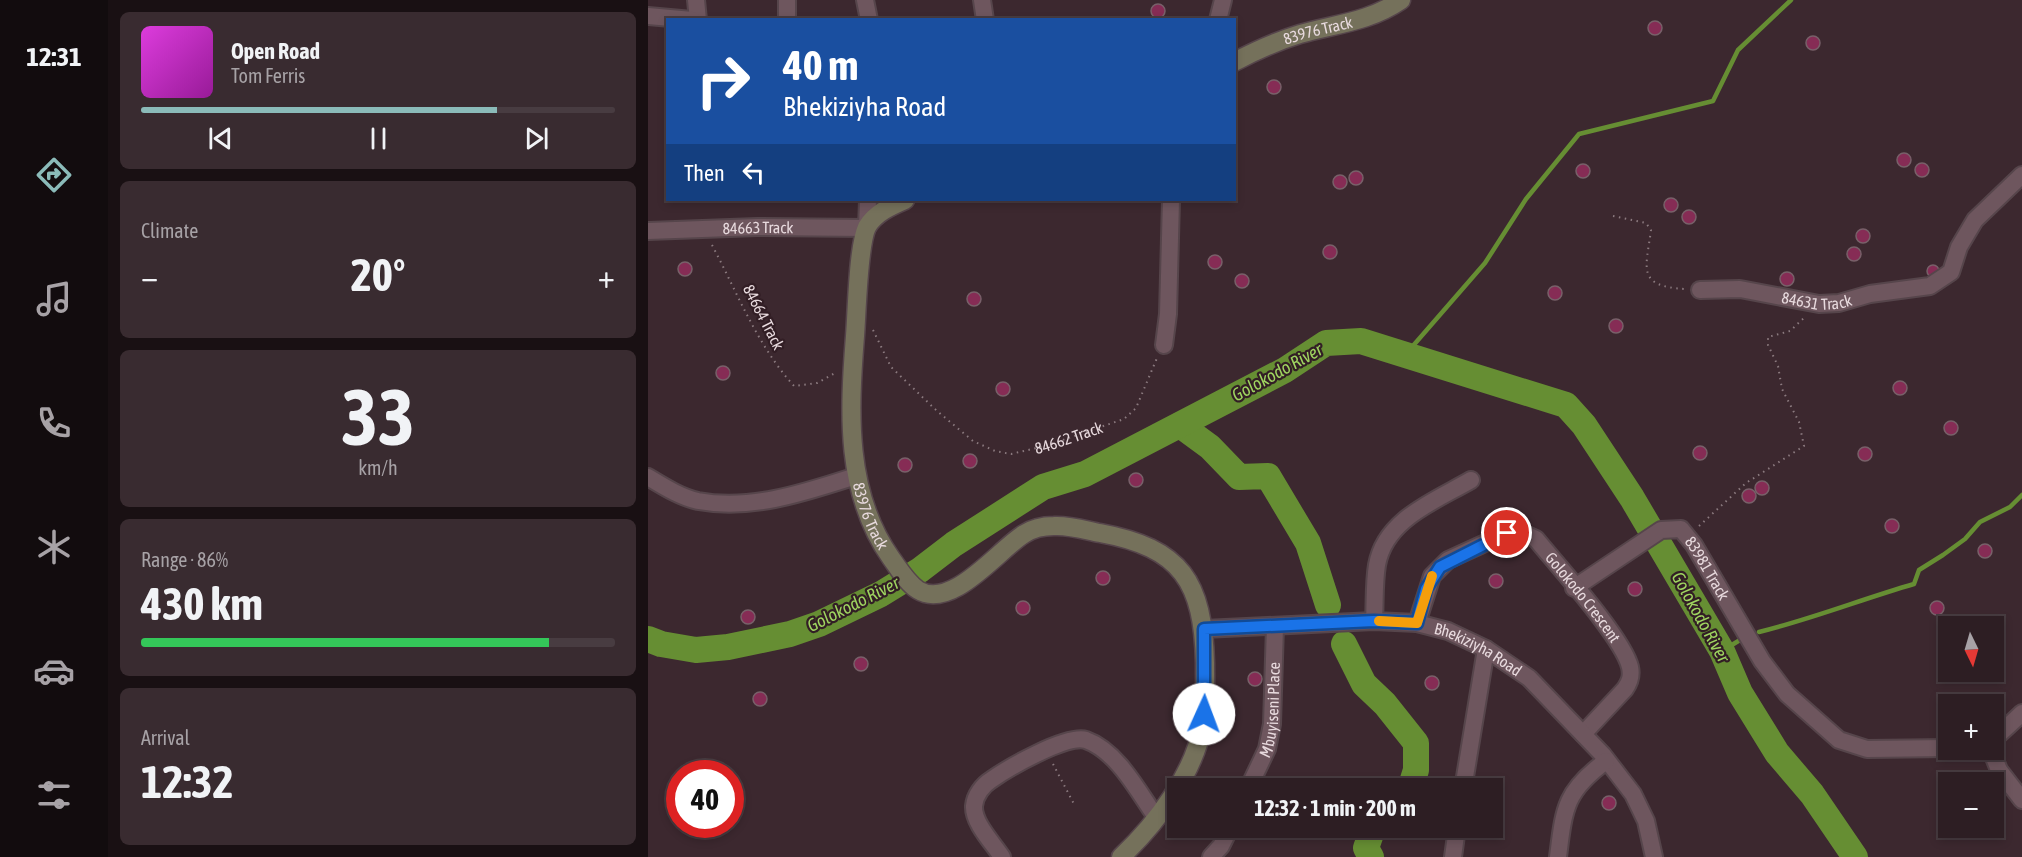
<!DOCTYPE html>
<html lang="en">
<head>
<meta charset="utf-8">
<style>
	body { margin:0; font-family:"Asap Condensed",sans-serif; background:#392b30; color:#f1f3f6; height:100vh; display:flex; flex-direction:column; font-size:22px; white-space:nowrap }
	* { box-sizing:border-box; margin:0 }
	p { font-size:20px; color:#a7a2a6 }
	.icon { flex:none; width:33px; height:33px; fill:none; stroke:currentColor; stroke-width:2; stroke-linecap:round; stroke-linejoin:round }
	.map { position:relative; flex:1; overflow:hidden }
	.details { display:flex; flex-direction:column; gap:12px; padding:12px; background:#191013; width:540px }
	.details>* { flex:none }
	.top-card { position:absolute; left:18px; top:18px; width:570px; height:183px; border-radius:0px; box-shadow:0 3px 9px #0003,0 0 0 2px #483c41; background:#1a4fa0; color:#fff; overflow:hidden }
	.needle { width:39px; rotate:175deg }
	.fabs { position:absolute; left:1290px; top:616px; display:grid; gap:12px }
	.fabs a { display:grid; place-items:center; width:66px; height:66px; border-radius:0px; background:#2d1e23; box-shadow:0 3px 9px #0003,0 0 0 2px #483c41; font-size:30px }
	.speed { position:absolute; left:18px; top:760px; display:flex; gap:12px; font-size:30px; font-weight:700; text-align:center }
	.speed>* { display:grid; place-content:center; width:78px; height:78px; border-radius:50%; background:#2d1e23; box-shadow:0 3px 9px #0003,0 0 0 2px #483c41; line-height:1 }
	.speed .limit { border:9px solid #d22; background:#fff; color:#111 }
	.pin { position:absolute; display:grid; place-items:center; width:51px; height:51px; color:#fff; margin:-26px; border:3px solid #fff; border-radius:50%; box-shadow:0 2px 6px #0007 }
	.me { position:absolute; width:66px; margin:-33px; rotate:2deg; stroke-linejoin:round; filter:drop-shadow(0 0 4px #0008) }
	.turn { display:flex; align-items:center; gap:21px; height:126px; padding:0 18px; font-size:27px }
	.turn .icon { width:78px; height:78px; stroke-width:2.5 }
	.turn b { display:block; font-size:42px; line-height:51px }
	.then { display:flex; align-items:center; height:57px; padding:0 18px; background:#0003; gap:12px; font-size:22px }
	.big { font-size:45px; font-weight:700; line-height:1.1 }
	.details .tile { flex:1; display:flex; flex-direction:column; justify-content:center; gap:9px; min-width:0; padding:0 21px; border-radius:9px; background:#392b30 }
	.details .dial { align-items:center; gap:0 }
	.dial b { font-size:78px; line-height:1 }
	.song { display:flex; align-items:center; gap:18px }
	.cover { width:72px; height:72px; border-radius:9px; background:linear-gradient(135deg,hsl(300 70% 55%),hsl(300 70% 35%)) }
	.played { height:6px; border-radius:3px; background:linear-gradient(90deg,#8bbbb9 75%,#483c41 75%) }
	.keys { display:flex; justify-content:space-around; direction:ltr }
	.heat { display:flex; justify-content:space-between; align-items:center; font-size:33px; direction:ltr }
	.charge { height:9px; border-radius:4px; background:linear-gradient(90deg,#34c759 86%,#483c41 0) }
	.trip { position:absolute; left:519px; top:778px; width:336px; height:60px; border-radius:0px; background:#2d1e23; box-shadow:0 3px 9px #0003,0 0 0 2px #483c41; font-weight:700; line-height:60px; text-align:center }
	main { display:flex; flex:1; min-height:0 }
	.tab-bar { display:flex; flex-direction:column; width:108px; justify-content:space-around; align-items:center; background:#120c0e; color:#a7a2a6 }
	.tab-bar .icon { width:42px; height:42px }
	.tab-bar .on { color:#8bbbb9 }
	.tab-bar b { font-size:27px; color:#f1f3f6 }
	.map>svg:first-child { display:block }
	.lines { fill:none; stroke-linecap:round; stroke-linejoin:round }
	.stream { stroke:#668e33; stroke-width:4.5 }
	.river { stroke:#668e33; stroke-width:26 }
	.building { fill:#862c55; stroke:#786069; stroke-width:1.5 }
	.street-casing { stroke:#56454b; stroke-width:20 }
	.secondary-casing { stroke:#56454b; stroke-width:21 }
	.path { stroke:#8b7a7f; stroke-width:2; stroke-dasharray:1.5 4.5; stroke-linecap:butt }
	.street { stroke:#6e565e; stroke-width:16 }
	.secondary { stroke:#75715b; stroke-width:18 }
	.route-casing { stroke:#114b97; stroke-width:15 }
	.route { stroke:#1a73e8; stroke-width:10 }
	.slow { stroke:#f59e0b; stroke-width:10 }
	.labels { text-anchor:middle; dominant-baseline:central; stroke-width:4.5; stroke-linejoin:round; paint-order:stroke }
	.street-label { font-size:16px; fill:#e8dade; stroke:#321e25 }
	.water-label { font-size:18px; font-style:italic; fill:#9fd560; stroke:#321e25 }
</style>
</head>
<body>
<main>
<nav class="tab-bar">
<b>12:31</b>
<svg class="icon on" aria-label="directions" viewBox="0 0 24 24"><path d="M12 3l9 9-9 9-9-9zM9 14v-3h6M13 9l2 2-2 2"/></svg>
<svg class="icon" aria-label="music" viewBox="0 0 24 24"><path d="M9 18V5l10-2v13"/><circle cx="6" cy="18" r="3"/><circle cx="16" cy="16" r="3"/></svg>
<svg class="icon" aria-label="phone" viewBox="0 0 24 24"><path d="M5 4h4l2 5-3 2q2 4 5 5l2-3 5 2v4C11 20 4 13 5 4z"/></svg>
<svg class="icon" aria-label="climate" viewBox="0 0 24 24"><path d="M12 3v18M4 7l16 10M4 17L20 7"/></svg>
<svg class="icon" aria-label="car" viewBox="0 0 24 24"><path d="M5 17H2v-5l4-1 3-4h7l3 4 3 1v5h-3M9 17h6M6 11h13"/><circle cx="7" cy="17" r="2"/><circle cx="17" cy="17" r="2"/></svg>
<svg class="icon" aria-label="filters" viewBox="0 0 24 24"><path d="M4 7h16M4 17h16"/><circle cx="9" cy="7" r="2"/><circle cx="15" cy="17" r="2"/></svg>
</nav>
<section class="details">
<div class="tile">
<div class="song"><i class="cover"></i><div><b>Open Road</b><p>Tom Ferris</p></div></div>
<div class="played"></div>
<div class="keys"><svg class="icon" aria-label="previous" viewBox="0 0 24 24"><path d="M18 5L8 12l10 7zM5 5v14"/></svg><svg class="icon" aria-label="pause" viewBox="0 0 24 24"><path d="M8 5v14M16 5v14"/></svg><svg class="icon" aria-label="next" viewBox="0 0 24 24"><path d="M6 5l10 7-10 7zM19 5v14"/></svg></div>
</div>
<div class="tile"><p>Climate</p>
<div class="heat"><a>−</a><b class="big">20°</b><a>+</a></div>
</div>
<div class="tile dial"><b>33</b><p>km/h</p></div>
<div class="tile"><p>Range · 86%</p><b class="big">430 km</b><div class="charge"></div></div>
<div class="tile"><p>Arrival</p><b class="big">12:32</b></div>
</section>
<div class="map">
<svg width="1374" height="857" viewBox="0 0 1374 857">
	<rect width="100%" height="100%" fill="#3c282f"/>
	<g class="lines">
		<g class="stream">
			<polyline points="757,355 837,263 878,199 931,134 1065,101 1090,50 1143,0"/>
			<path d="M1111 632C1164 619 1214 599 1266 584L1271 570 1295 555 1317 539 1332 522 1362 507 1374 495"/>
			<polyline points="1074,651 1092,640"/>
		</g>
		<g class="river">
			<polyline points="532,425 562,447 591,477 620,476 660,543 680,605"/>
			<polyline points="0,639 13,644 48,650 80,647 142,634 171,624 233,594 272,570 306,544 395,487 437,474 637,370 678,343 713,341 918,405 936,425 984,498 1074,651 1092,693 1129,753 1164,794 1207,857"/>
			<polyline points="696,644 716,684 737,704 768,743 768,770 762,789"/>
			<polyline points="723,857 718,848 725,828"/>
		</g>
	</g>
	<g class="building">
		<circle cx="510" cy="11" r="7"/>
		<circle cx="1007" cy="28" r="7"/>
		<circle cx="1165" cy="43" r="7"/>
		<circle cx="626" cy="87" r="7"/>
		<circle cx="1256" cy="160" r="7"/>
		<circle cx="1274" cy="170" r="7"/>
		<circle cx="935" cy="171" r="7"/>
		<circle cx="708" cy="178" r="7"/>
		<circle cx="692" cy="182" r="7"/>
		<circle cx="1023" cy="205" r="7"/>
		<circle cx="1041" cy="217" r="7"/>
		<circle cx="1215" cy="236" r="7"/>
		<circle cx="682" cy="252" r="7"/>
		<circle cx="1206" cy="254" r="7"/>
		<circle cx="567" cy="262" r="7"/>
		<circle cx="37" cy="269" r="7"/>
		<circle cx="1285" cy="271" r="6"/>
		<circle cx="1139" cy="279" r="7"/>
		<circle cx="594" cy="281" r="7"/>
		<circle cx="907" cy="293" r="7"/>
		<circle cx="326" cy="299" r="7"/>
		<circle cx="968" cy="326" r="7"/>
		<circle cx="75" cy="373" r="7"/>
		<circle cx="1252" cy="388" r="7"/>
		<circle cx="355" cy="389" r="7"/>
		<circle cx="1303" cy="428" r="7"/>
		<circle cx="1052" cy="453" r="7"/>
		<circle cx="1217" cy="454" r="7"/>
		<circle cx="322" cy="461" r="7"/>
		<circle cx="257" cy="465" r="7"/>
		<circle cx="488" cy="480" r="7"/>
		<circle cx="1114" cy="488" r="7"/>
		<circle cx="1101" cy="496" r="7"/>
		<circle cx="1244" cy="526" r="7"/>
		<circle cx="1337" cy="551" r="7"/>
		<circle cx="455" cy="578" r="7"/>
		<circle cx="848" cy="581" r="7"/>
		<circle cx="987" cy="589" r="7"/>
		<circle cx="375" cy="608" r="7"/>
		<circle cx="1289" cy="608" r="7"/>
		<circle cx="100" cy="617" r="7"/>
		<circle cx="213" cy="664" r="7"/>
		<circle cx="607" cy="679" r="7"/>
		<circle cx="784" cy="683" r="7"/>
		<circle cx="112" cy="699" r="7"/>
		<circle cx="961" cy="803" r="7"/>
	</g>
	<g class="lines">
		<defs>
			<g id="street">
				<polyline points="48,0 50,20"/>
				<polyline points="217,0 221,20"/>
				<polyline points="334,0 337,20"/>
				<polyline points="0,16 44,20"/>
				<polyline points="139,20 139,0"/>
				<polyline points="570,20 575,0"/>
				<path id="s2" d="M0 231 109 227 219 228 220 200"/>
				<path id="s3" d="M1052 290 1092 289 1171 304 1191 303 1222 294 1282 286 1303 272 1311 247 1327 220 1374 175"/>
				<polyline points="516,345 520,314 523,200"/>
				<path d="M0 477C15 486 32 497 50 501 104 511 158 492 208 476"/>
				<path id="s4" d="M926 588 1013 530 1033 529 1046 545 1114 661 1139 694 1191 740 1219 749 1300 748"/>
				<path d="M726 621C727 603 726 583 729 565 737 519 787 501 823 480"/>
				<path id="s5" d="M769 623 784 576 800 560 859 533 877 534 888 539C910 566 975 638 982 667 984 676 982 682 977 689L935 734"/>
				<path id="s6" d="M556 629 726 621 769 623 800 631 838 649 881 678 955 755 985 794 998 821 1006 857"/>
				<polyline points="1346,739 1374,713"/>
				<polyline points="1343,750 1351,770 1374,800"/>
				<path id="s7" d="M600 789 619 749 624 724 627 626"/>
				<polyline points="815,789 838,649"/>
				<path d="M354 857C345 843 325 823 326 806 327 795 335 785 343 780 360 768 419 734 438 740 469 751 490 791 508 817"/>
				<polyline points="563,857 573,846 582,828"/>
				<polyline points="805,857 809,828"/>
				<path d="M910 857C916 808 917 791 958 761"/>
			</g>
			<g id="secondary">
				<path id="s8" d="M586 62C607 51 629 41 652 34 687 24 721 22 753 0"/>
				<path id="s9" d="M257 200C243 206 227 213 219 227 210 246 209 311 207 336 201 412 197 493 243 558 251 569 259 583 270 590 304 611 351 549 376 534 385 528 395 526 406 526 421 525 437 530 452 533 534 548 555 582 557 663 557 684 558 705 555 725 545 775 509 823 473 857"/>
			</g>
		</defs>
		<use href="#street" class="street-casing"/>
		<use href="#secondary" class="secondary-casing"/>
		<g class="path">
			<path d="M965 216 998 223 1003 230C998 269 988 286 1037 289"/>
			<path d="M64 245C90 294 109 345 146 386L169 383 189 372"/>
			<path id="s1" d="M225 330 243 367 289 411 325 441 347 451 363 454 397 446 476 419 488 408 509 358"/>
			<polyline points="1051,526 1098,483 1156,446 1151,422 1134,389 1130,366 1120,345 1120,337 1142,331 1158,316"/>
			<polyline points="405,764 427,806"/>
		</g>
		<use href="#street" class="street"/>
		<use href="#secondary" class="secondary"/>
	</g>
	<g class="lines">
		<defs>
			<polyline id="route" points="556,714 556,629 726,621 769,623 778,589 792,567 859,533"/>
		</defs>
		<use href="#route" class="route-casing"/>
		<use href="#route" class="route"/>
		<polyline class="slow" points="731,621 769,623 784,576"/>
	</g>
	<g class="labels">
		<g class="street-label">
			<text stroke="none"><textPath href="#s8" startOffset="90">83976 Track</textPath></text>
			<text stroke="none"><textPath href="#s2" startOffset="110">84663 Track</textPath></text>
			<text stroke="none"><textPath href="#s3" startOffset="118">84631 Track</textPath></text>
			<text transform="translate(116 317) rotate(63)">84664 Track</text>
			<text stroke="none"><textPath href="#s1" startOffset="252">84662 Track</textPath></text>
			<text stroke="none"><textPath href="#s9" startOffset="340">83976 Track</textPath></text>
			<text stroke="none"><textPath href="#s4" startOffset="172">83981 Track</textPath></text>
			<text stroke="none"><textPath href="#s5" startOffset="242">Golokodo Crescent</textPath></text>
			<text stroke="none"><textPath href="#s6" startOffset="280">Bhekiziyha Road</textPath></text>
			<text stroke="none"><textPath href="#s7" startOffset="84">Mbuyiseni Place</textPath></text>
		</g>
		<g class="water-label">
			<text transform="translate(629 372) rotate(-29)">Golokodo River</text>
			<text transform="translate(205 604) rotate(-27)">Golokodo River</text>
			<text transform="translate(1053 617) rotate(61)">Golokodo River</text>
		</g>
	</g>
</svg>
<div class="fabs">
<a><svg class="needle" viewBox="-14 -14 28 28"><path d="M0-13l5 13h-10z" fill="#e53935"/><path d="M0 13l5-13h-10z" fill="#a7a2a6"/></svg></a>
<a>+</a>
<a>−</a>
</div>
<div class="speed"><div class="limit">40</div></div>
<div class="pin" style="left:859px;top:533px;background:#d93025"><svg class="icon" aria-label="arrive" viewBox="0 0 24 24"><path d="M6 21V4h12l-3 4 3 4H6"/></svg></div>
<svg class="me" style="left:556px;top:714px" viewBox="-20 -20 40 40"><circle r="19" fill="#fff"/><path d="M0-13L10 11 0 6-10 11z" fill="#1a73e8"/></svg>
<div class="trip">12:32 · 1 min · 200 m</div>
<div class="top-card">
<div class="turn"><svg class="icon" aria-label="right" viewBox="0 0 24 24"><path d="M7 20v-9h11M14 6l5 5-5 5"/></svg><div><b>40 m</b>Bhekiziyha Road</div></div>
<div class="then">Then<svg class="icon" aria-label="left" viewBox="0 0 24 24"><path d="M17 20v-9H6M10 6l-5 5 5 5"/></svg></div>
</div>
</div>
</main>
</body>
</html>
